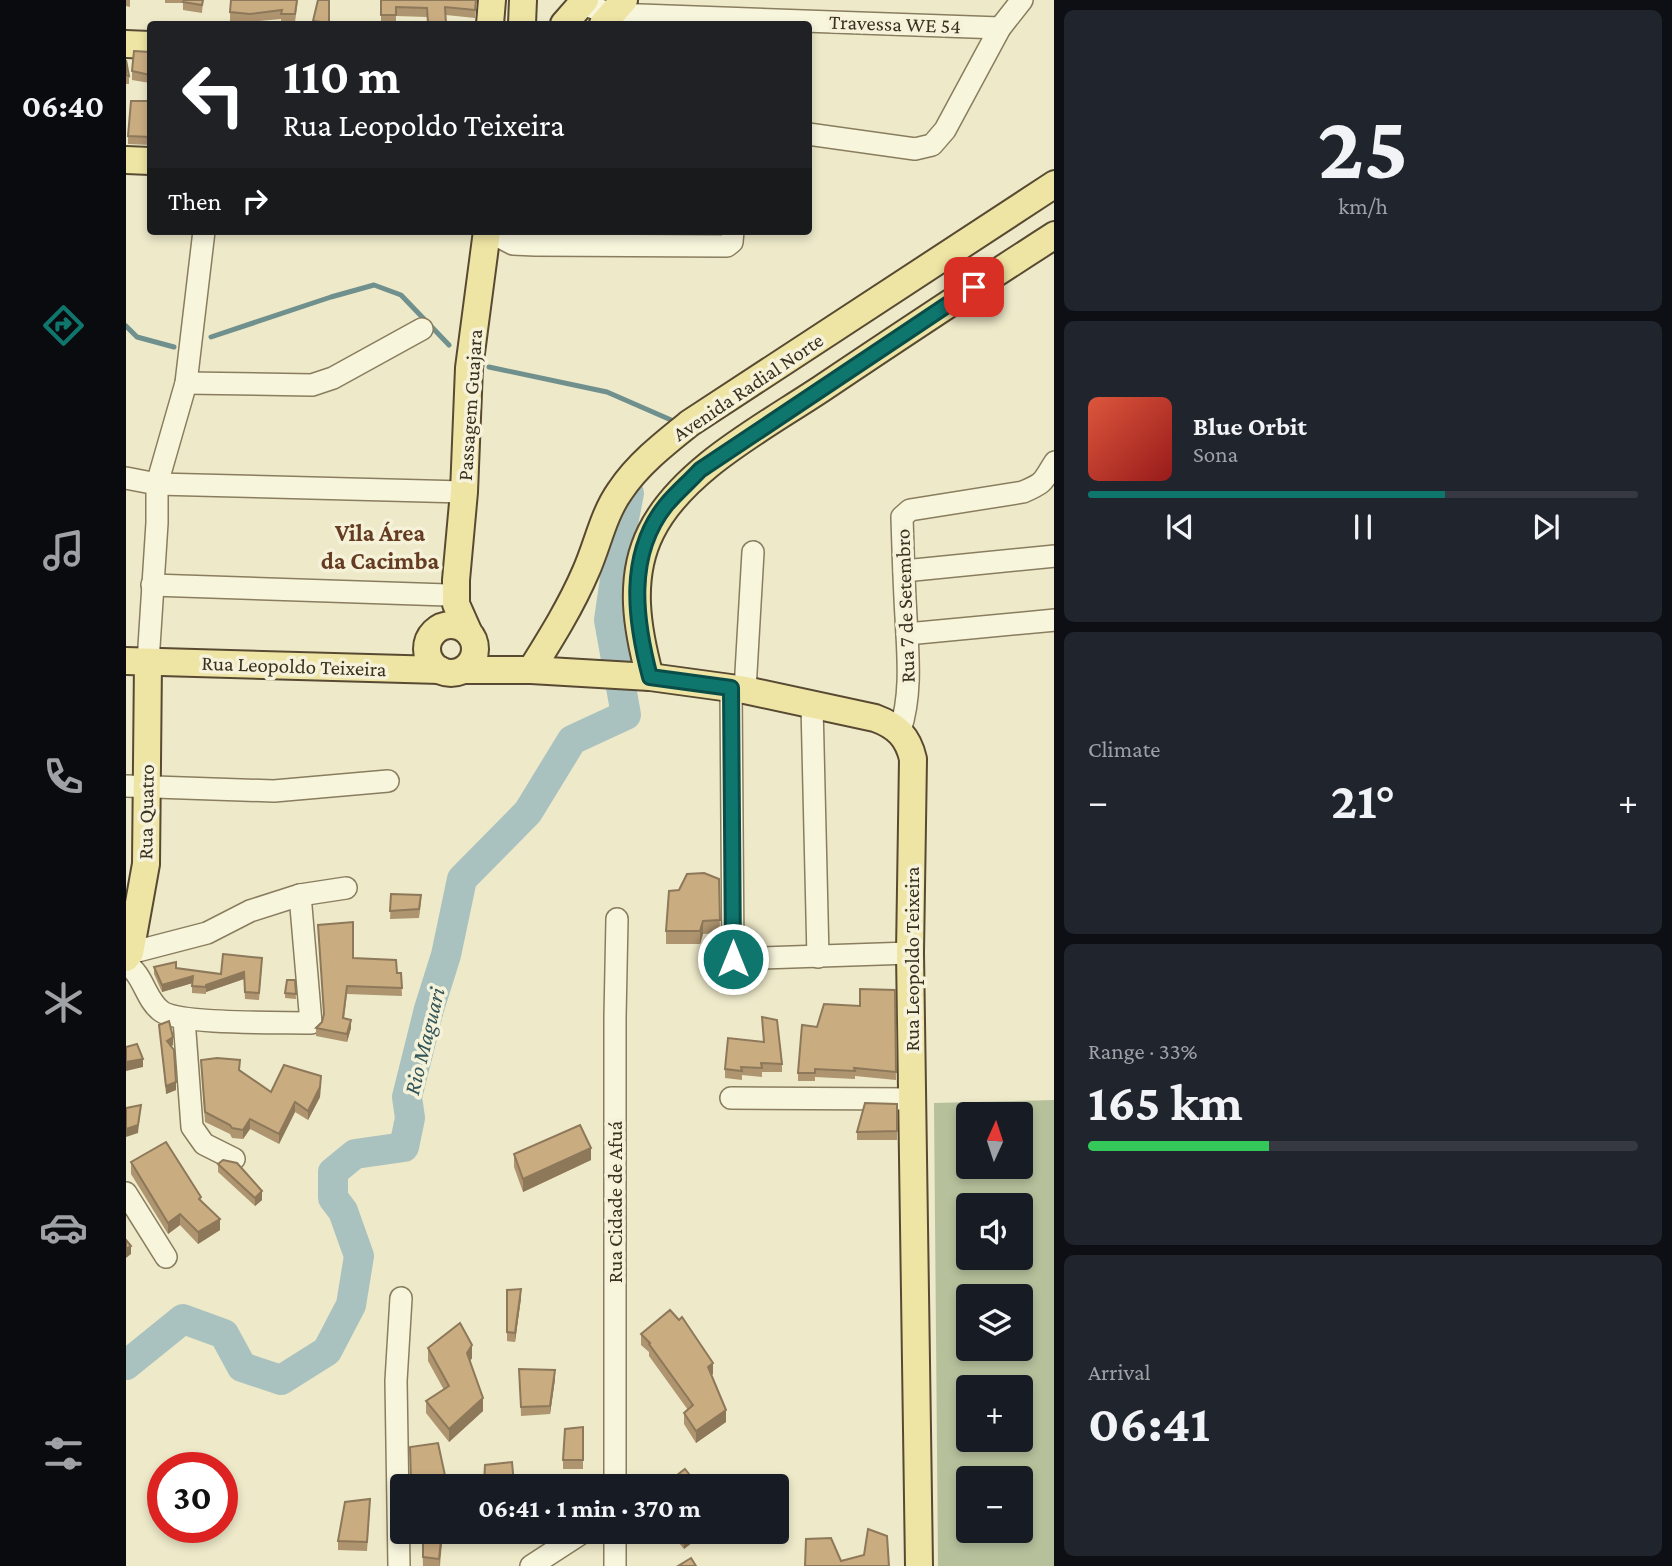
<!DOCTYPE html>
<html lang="en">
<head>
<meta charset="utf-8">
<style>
	body { margin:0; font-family:"Crimson Pro",serif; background:#20242c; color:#f1f3f6; height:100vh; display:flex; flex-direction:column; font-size:26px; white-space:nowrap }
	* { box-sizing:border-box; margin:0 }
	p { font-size:23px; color:#9ea1a6 }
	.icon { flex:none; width:38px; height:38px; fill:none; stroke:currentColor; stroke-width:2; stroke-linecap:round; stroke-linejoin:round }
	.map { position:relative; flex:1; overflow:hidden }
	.sheet { display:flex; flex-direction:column; gap:10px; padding:10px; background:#0d0f14; width:618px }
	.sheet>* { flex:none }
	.banner { position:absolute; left:21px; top:21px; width:665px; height:214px; border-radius:7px; box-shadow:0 4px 10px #0003; background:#202124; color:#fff; overflow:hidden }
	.needle { width:46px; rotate:3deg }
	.tools { position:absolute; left:830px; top:1102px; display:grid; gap:14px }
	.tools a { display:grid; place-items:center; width:77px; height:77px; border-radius:7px; background:#171b24; box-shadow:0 4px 10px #0003; font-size:35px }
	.speed { position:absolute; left:21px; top:1452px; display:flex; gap:14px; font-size:35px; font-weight:700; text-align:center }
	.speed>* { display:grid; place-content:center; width:91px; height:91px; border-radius:50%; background:#171b24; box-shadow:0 4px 10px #0003; line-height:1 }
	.speed .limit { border:10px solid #d22; background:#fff; color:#111 }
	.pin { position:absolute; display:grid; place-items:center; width:60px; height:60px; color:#fff; margin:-30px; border-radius:14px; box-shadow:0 4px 10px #0006 }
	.me { position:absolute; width:77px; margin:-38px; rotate:0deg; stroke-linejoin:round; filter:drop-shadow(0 0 5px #0008) }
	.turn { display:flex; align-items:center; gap:24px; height:147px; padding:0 21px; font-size:32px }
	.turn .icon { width:91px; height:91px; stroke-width:2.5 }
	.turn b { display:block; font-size:49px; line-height:60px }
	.then { display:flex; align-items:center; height:66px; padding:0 21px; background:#0003; gap:14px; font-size:26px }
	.big { font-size:52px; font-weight:700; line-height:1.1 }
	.sheet .tile { flex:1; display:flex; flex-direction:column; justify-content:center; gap:10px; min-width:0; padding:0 24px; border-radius:10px; background:#20242c }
	.sheet .dial { align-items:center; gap:0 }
	.dial b { font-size:91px; line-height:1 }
	.song { display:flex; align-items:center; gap:21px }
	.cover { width:84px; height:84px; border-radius:10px; background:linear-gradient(135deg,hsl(10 70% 55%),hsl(0 70% 35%)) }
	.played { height:7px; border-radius:4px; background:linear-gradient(90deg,#0f766e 65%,#363941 65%) }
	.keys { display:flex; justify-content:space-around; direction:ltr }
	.heat { display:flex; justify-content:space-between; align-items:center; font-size:38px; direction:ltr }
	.charge { height:10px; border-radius:5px; background:linear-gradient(90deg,#34c759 33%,#363941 0) }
	.trip { position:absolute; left:264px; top:1474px; width:399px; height:70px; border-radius:7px; background:#171b24; box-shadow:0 4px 10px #0003; font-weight:700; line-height:70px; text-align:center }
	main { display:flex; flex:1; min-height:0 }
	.menu { display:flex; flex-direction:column; width:126px; justify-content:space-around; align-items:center; background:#090b0e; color:#9ea1a6 }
	.menu .icon { width:49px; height:49px }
	.menu .selected { color:#0f766e }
	.menu b { font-size:32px; color:#f1f3f6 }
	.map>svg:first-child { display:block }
	.cemetery { fill:#b6c19c; fill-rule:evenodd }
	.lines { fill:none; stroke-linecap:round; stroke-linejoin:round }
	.stream { stroke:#70908e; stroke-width:5 }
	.river { stroke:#aac2bf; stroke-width:30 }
	.minor-casing { stroke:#897d5e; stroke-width:24 }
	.major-casing { stroke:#584a32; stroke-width:30 }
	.minor { stroke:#f8f5dd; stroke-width:21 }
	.major { stroke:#eee4a4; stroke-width:26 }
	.wall { fill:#ae946f }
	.shaded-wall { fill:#8d785a }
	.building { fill:#caac81; stroke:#8d785a; stroke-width:2 }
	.route-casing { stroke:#0a4d48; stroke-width:18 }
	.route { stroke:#0f766e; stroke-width:12 }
	.labels { text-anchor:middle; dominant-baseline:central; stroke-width:7; stroke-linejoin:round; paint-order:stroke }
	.street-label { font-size:21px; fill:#3a3221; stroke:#f5f2d9 }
	.water-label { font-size:23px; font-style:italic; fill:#315559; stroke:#f5f2d9 }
	.quarter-label { font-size:24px; font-weight:bold; fill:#653c22; stroke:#f5f2d9 }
</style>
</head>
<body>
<main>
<nav class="menu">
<b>06:40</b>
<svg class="icon selected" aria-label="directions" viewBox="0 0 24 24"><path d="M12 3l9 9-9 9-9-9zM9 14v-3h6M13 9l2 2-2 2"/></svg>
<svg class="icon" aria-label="music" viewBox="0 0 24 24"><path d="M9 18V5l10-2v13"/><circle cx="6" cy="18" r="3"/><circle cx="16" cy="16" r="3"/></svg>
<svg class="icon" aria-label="phone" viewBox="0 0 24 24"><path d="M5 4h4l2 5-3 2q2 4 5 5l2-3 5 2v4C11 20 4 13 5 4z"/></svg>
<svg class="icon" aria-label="climate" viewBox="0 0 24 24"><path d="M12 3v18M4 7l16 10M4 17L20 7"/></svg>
<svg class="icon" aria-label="car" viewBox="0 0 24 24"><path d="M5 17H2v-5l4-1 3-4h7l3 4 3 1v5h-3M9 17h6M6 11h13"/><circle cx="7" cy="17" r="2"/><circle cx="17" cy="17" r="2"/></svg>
<svg class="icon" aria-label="filters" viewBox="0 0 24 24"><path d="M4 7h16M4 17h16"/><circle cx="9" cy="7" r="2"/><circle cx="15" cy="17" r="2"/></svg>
</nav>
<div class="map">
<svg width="929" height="1566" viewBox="0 0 929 1566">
	<rect width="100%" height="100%" fill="#ede9c9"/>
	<path class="cemetery" d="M928 1100V1566H812L808 1103ZM842 1115H894V1167H842ZM842 1206H894V1258H842ZM842 1297H894V1349H842ZM842 1388H894V1440H842ZM842 1479H894V1531H842Z"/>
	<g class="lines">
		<g class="stream">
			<polyline points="0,326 11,337 48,347"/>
			<polyline points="85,337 205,297 248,285 275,295 323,345"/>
			<polyline points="363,367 481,392 552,423"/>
		</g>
		<polyline class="river" points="0,1365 57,1319 98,1334 116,1367 155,1380 201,1351 225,1305 233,1256 217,1211 207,1198 207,1172 229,1154 278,1147 284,1118 281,1097 303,1009 320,955 336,879 402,812 446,740 500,715 483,620 497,524 503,493"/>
		<defs>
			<g id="minor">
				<polyline points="455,4 487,14 874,28"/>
				<polyline points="682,134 789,149 806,145 819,130 874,28 896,0"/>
				<polyline points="362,231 387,244 409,245 601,246 606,242 607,231"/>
				<polyline points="60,383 186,385 207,378 296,329"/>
				<polyline points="0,478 31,484 338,492"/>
				<polyline points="778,571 929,556"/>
				<polyline points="26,585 321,595"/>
				<polyline points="781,634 929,620"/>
				<polyline points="22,662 31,523 31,484 60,383 78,231"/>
				<polyline points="605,688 607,959 784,953"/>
				<polyline points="619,690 627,552"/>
				<polyline points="686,705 692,957"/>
				<path d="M774 731C786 694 782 655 780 617 778 584 777 551 776 517L784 510 897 492C920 482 916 482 929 462"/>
				<polyline points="0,786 148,791 262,781"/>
				<polyline points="4,953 81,933 124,911 174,895 220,888"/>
				<path d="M0 964C18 975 19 999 35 1011 53 1025 157 1022 185 1023L174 895"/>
				<polyline points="58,1019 66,1127 78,1144 108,1159"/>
				<polyline points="605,1098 786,1099"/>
				<polyline points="0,1193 40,1257"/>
				<polyline points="489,1486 489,1017 491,919"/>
				<polyline points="489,1531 489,1566"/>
				<polyline points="273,1566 270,1381 275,1298"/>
				<polyline points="405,1566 459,1531"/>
			</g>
			<g id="major">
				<polyline points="364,24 366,0"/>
				<polyline points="396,24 397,0"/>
				<polyline points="438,24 459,0"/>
				<polyline points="477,24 498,0"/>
				<polyline points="0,44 24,45"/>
				<polyline points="0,160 24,161"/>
				<circle cx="325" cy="649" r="24"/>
				<polyline points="342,631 330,604 330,580 338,492 343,368 361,231"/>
				<polyline points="0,661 314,670"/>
				<path d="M337 670H405L524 677 619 690 749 718C771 726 782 737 787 759L784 953 793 1566"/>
				<path d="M405 670C425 638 445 606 460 571 472 544 477 515 494 491 512 464 539 443 564 423L929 184"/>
				<path d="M524 677C511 629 502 578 525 532 556 469 640 426 698 387 774 336 851 285 929 235"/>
				<polyline points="0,958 4,953 20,864 22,662"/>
			</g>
		</defs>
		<use href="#minor" class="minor-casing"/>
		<use href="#major" class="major-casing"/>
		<use href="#minor" class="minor"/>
		<use href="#major" class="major"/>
	</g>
	<g class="wall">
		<polygon points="0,0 4,0 4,7 0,6"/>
		<polygon points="39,0 77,0 76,13 57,10 57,3 39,3"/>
		<polygon points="172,0 169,22 155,23 155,19 124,22 104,21 104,12"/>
		<polygon points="203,0 203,24 187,24 187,21"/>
		<polygon points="255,0 351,0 349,18 320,15 320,24 301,24 301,17 270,16 270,24 255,24"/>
		<polygon points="24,52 24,83 6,80 6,71"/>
		<polygon points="0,60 3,76 3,84 0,84"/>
		<polygon points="24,101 24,145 2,144 2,136"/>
		<polygon points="521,231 542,231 542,233 521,232"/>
		<polygon points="593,879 594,933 577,934 574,944 540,944 540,931 553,890"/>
		<polygon points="265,894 295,903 293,918 264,919"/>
		<polygon points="192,925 227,958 271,973 275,973 276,996 221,994 218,1018 225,1028 221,1042 190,1036 190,1028 196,1022 198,1016"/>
		<polygon points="136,965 133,1000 119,999 118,979 80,992 80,994 66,993 66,983 36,992 28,974 28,967 50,968 95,974"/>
		<polygon points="169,980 170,999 159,998 159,993"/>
		<polygon points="769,990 770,1080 729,1076 729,1079 689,1077 689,1081 672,1081 672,1073 691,1027 734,1006"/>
		<polygon points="636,1017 656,1064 656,1072 636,1072 636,1077 616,1075 616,1080 599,1078 599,1069 638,1042"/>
		<polygon points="33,1025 47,1045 45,1046 50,1090 40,1094"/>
		<polygon points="75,1060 114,1070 145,1092 195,1086 194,1097 182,1120 169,1112 153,1144 124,1129 117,1139 106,1138 104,1134 79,1122"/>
		<polygon points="771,1104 771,1140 731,1140 731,1132"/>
		<polygon points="388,1154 465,1160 397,1192 388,1167"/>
		<polygon points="5,1162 75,1201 94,1230 72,1244 54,1225 42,1234 5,1174"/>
		<polygon points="92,1164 136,1200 129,1206 92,1172"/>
		<polygon points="381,1290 395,1298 389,1342 381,1341"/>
		<polygon points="515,1334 587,1374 585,1375 600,1422 570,1443 558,1424 558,1413 562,1410 523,1356 523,1352 515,1345"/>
		<polygon points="302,1348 346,1358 344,1361 357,1411 323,1442 300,1413 300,1401 318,1390 302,1361"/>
		<polygon points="393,1369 429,1379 424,1414 395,1416"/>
		<polygon points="457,1427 457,1469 437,1469 437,1460"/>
		<polygon points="284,1447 320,1486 285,1486"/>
		<polygon points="386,1462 388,1486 358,1486 359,1465"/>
		<polygon points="244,1508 241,1551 212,1550 212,1541"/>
		<polygon points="296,1531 344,1531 342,1543 316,1542 314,1566 297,1566"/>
		<polygon points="548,1531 581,1531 558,1549 548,1537"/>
	</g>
	<g class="shaded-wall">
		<polygon points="577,921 577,934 574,944 574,931"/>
		<polygon points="118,972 118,979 80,992 80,985"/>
		<polygon points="67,976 67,983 36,992 36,985"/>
		<polygon points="225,1020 225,1028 221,1042 221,1034"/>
		<polygon points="47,1037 47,1045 41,1049 41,1041"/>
		<polygon points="17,1059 17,1067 0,1071 0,1062"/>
		<polygon points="195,1076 194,1097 182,1120 182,1111"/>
		<polygon points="50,1082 50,1090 40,1094 40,1086"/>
		<polygon points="169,1102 169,1112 153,1144 153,1134"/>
		<polygon points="15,1105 12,1133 0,1137 0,1129"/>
		<polygon points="124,1119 124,1129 117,1139 117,1130"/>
		<polygon points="465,1148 465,1160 397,1192 397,1179"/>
		<polygon points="136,1191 136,1200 129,1206 129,1198"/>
		<polygon points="54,1214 54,1225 42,1234 42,1223"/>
		<polygon points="94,1219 94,1230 72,1244 72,1232"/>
		<polygon points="5,1246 5,1254 0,1258 0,1249"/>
		<polygon points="395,1289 395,1298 389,1342 389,1333"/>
		<polygon points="346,1345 346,1358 341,1366 341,1353"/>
		<polygon points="587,1363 587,1374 582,1378 582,1367"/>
		<polygon points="429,1370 429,1379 424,1414 424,1406"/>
		<polygon points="357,1398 357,1411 323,1442 323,1429"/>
		<polygon points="600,1410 600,1422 570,1443 570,1431"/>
		<polygon points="567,1479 567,1483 565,1486 560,1486"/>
		<polygon points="316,1531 316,1542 313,1566 313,1559"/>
		<polygon points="342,1531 344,1531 342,1543"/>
		<polygon points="570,1531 581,1531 558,1549 558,1541"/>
	</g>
	<g class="building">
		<polygon points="58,0 77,0 76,5 57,2"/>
		<polygon points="105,0 171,0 169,14 155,14 156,10 124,14 104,12"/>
		<polygon points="192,0 203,0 203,23 187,21"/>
		<polygon points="255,0 350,0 349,10 319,7 320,24 307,24 302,23 301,8 270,7 270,15 255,15"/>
		<polygon points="8,51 24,52 24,75 6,71"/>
		<polygon points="0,60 3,76 0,75"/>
		<polygon points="5,101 24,101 24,137 2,136"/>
		<polygon points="578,873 593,879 594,920 577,921 574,931 540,931 543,891 553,890 561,874"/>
		<polygon points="265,894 295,895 293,909 264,911"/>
		<polygon points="227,922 227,958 270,960 271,973 275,973 276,988 221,986 217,1018 225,1020 221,1034 190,1028 196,1022 198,1014 192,925"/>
		<polygon points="97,954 136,958 133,993 119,992 118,972 80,985 80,987 66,986 67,976 36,985 28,967 50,962 50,968 95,974"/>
		<polygon points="161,980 169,980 170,994 159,993"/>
		<polygon points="734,989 769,990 770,1072 728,1068 729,1071 689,1069 689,1073 672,1073 676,1025 691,1027 698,1004 734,1006"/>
		<polygon points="636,1017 651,1020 656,1064 635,1063 636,1068 615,1067 616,1071 599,1069 602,1038 638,1042"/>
		<polygon points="43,1021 47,1037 41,1041 48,1050 50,1082 40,1086 33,1025"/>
		<polygon points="11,1044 17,1059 0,1062 0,1047"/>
		<polygon points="91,1058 114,1060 113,1070 145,1092 158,1065 195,1076 194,1087 182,1111 169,1102 153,1134 124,1119 117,1130 106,1128 104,1125 79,1112 75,1060"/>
		<polygon points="739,1103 771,1104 771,1131 731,1132"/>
		<polygon points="15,1105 12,1125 0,1129 0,1108"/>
		<polygon points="454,1125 465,1148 397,1179 388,1154"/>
		<polygon points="40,1142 75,1197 73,1199 94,1219 72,1232 54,1214 42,1223 5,1162"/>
		<polygon points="97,1160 111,1163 136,1191 129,1198 92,1164"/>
		<polygon points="0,1240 5,1246 0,1249"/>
		<polygon points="395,1289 389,1333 381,1332 381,1290"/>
		<polygon points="544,1310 553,1320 556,1317 587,1363 582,1367 600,1410 570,1431 558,1413 567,1405 523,1344 524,1343 515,1334"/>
		<polygon points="334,1323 346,1345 341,1353 357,1398 323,1429 300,1401 323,1386 302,1348"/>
		<polygon points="393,1369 429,1370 424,1406 395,1407"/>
		<polygon points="457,1427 457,1460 437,1460 439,1429"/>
		<polygon points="312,1443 320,1480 320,1486 296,1486 296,1481 285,1481 284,1447"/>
		<polygon points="386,1462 388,1484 358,1483 359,1465"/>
		<polygon points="559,1469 567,1479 560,1486 537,1486"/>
		<polygon points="244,1499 241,1542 212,1541 219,1502"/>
		<polygon points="742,1529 761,1536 763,1566 679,1566 680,1539 705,1538 715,1561 738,1555"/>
		<polygon points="297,1531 316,1531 313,1559 297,1557"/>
		<polygon points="550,1531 570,1531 558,1541"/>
		<polygon points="565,1558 570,1566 552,1566"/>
	</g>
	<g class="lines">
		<defs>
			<path id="route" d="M607 959 605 688 524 677C509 620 500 555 540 505 550 493 563 482 574 470L848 287"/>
		</defs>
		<use href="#route" class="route-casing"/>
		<use href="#route" class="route"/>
	</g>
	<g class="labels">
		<g class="street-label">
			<text transform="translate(769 24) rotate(2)">Travessa WE 54</text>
			<text transform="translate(622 387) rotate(-34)">Avenida Radial Norte</text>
			<text transform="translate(344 405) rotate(-86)">Passagem Guajara</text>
			<text transform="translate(779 606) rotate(-92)">Rua 7 de Setembro</text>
			<text transform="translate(168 666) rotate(2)">Rua Leopoldo Teixeira</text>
			<text transform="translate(20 812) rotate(-89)">Rua Quatro</text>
			<text transform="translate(786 959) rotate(-90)">Rua Leopoldo Teixeira</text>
			<text transform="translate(489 1202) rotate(-90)">Rua Cidade de Afuá</text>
		</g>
		<g class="water-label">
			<text transform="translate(298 1041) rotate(-76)">Rio Maguari</text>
		</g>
		<g class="quarter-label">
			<text x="254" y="532">Vila Área<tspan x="254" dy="28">da Cacimba</tspan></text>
		</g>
	</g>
</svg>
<div class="tools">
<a><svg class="needle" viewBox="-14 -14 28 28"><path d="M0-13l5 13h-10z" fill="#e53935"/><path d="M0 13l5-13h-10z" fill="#9ea1a6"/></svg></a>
<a><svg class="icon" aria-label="sound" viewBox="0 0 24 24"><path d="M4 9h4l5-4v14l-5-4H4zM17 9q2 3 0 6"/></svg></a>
<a><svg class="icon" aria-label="layers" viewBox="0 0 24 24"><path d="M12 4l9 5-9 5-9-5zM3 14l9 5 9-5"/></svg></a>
<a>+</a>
<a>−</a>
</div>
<div class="speed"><div class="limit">30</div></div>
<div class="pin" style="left:848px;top:287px;background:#d93025"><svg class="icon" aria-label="arrive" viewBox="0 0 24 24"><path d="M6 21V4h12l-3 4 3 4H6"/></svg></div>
<svg class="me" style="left:607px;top:959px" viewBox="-20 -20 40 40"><circle r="17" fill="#0f766e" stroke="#fff" stroke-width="3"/><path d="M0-11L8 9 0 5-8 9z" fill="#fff"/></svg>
<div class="trip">06:41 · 1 min · 370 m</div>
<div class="banner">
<div class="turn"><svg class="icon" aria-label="left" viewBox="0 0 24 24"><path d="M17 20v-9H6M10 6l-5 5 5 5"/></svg><div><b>110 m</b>Rua Leopoldo Teixeira</div></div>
<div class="then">Then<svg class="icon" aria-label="right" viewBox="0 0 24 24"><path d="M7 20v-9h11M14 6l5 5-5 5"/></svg></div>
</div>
</div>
<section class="sheet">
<div class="tile dial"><b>25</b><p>km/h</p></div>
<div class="tile">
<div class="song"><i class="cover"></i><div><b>Blue Orbit</b><p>Sona</p></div></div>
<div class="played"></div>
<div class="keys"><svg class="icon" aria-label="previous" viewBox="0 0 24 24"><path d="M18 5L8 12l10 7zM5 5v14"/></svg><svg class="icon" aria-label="pause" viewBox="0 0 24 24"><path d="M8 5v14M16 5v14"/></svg><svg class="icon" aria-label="next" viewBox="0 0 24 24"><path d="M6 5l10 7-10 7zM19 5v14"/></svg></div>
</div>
<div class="tile"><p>Climate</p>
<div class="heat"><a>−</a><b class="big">21°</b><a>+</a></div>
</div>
<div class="tile"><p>Range · 33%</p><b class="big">165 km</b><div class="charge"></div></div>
<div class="tile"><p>Arrival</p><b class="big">06:41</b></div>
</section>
</main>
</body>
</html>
